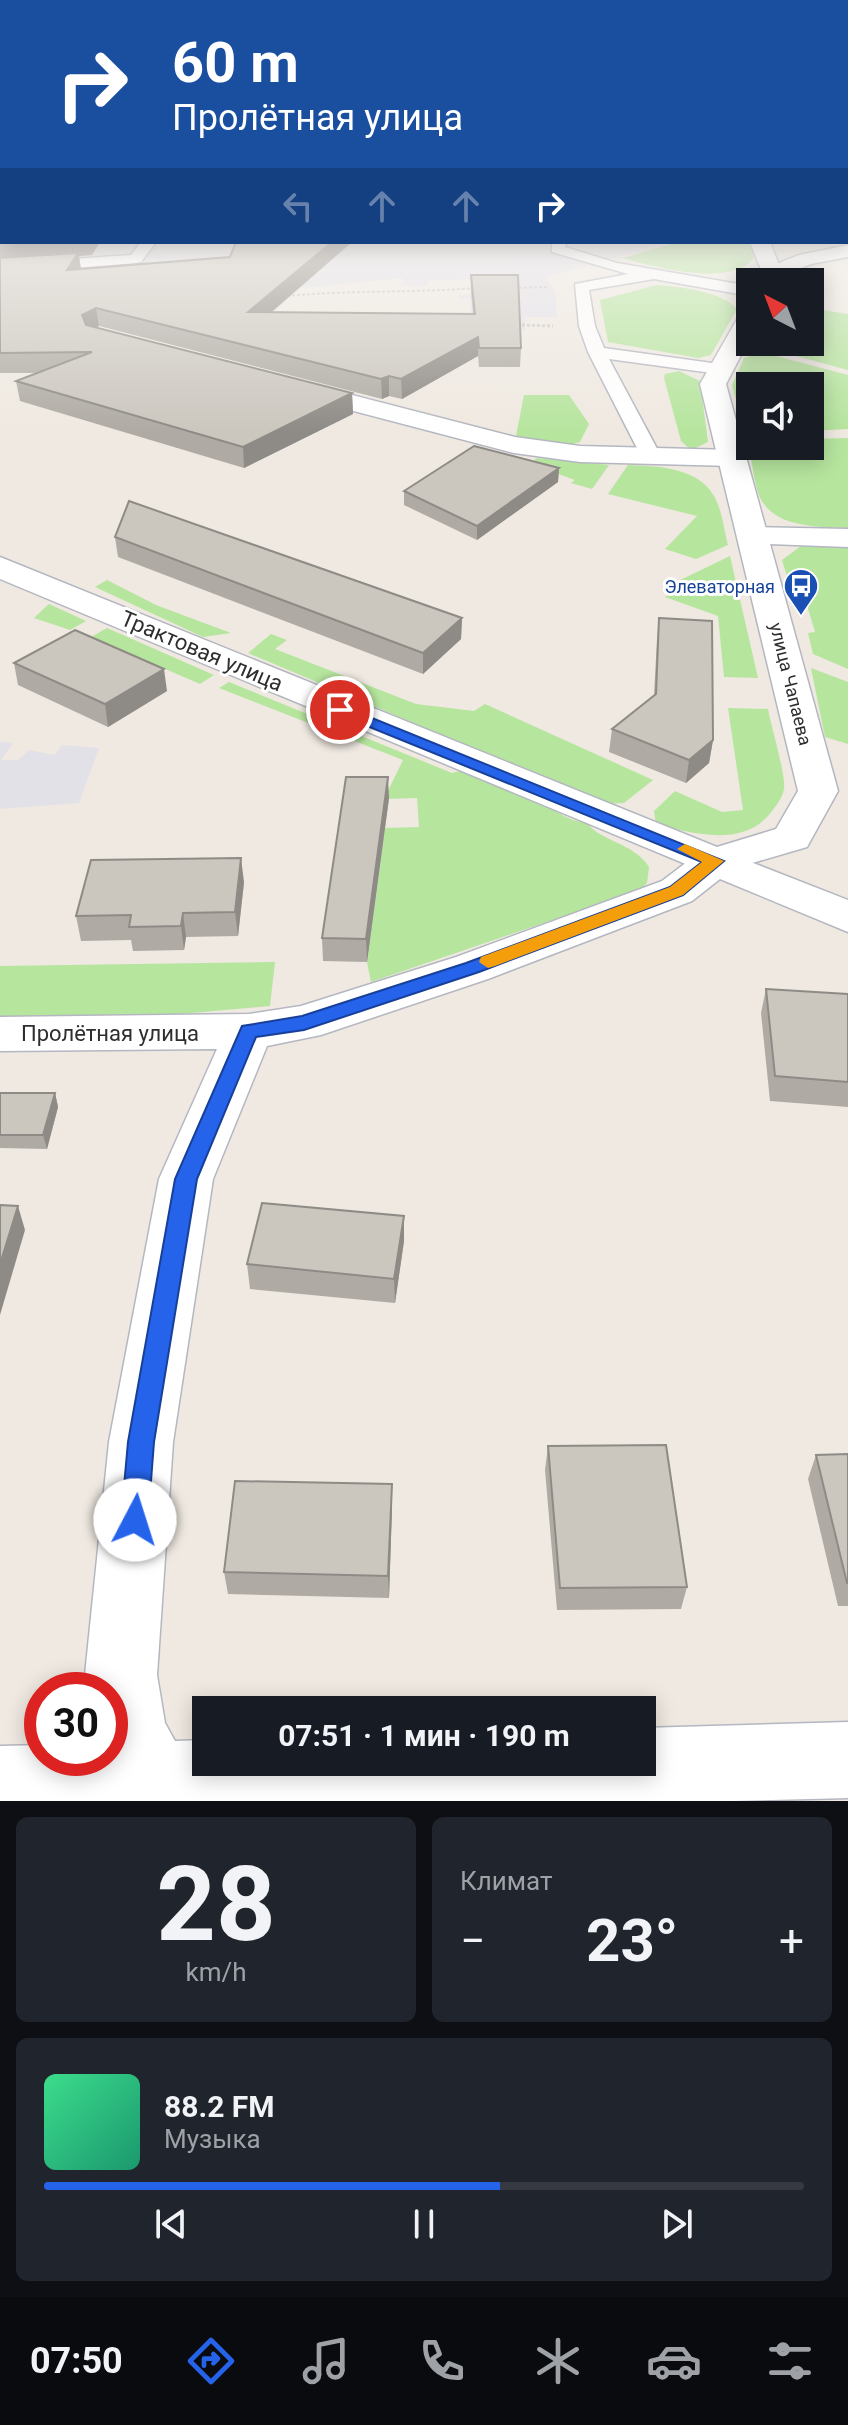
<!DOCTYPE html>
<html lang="ru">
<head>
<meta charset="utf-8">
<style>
	body { margin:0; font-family:Roboto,sans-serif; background:#20242c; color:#f1f3f6; height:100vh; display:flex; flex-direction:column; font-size:30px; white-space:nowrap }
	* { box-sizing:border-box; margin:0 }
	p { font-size:26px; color:#9ea1a6 }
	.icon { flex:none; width:44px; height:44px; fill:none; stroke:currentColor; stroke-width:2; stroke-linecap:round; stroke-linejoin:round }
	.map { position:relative; height:1801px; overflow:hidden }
	.details { display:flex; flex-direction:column; gap:16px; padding:16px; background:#0d0f14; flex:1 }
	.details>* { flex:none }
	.top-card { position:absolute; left:0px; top:0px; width:848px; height:244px; box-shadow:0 4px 20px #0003; background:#1a4fa0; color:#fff; overflow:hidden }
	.needle { width:52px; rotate:318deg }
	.controls { position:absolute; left:736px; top:268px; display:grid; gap:16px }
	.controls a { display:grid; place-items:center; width:88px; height:88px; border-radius:0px; background:#171b24; box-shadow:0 4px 20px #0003; font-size:40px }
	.speed { position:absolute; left:24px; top:1672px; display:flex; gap:16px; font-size:40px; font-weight:700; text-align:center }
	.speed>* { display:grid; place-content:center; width:104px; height:104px; border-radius:50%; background:#171b24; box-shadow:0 4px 20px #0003; line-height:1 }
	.speed .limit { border:12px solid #d22; background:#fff; color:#111 }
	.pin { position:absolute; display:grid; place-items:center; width:68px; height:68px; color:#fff; margin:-34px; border:4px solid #fff; border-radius:50%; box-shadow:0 2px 8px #0007 }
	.me { position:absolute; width:88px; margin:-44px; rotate:5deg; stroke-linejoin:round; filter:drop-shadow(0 0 6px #0008) }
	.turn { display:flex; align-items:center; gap:28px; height:168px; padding:0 40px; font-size:36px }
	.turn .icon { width:104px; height:104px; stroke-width:2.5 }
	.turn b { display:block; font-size:56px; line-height:68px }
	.lanes { display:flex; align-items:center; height:76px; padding:0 40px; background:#0003; justify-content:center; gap:40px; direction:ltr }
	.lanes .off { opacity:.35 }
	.big { font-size:60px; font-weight:700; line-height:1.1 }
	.details .tile { flex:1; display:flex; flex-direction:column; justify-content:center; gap:12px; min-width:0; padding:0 28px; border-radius:12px; background:#20242c }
	.details .dial { align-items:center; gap:0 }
	.dial b { font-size:104px; line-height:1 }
	.song { display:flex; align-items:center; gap:24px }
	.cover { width:96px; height:96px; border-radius:12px; background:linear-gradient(135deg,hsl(150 70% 55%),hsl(160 70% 35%)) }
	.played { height:8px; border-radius:4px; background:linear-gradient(90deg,#2563eb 60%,#363941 60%) }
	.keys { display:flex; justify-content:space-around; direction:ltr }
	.heat { display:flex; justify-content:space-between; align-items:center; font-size:44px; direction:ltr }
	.details .tiles { flex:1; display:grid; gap:16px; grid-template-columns:1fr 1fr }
	.tile:last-child { grid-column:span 2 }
	.trip { position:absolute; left:192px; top:1696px; width:464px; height:80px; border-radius:0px; background:#171b24; box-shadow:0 4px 20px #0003; font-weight:700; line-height:80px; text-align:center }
	.menu { display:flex; height:128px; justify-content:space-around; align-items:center; background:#090b0e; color:#9ea1a6 }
	.menu .icon { width:56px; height:56px }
	.menu .selected { color:#2563eb }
	.menu b { font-size:36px; color:#f1f3f6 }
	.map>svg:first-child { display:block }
	.industrial { fill:#e3e1e8 }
	.green { fill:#b6e59e }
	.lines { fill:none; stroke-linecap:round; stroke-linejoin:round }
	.service-casing { stroke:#b4b7c1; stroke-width:3 }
	.minor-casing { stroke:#b4b7c1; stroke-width:3 }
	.tertiary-casing { stroke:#b4b7c1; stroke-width:3 }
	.path-far1 { stroke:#c9c9c9; stroke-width:2; stroke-dasharray:3 2; stroke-linecap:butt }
	.path { stroke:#c9c9c9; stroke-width:3; stroke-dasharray:3 2; stroke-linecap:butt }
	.service { fill:#fff; fill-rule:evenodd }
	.minor { fill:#fff; fill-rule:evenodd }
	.tertiary { fill:#fff; fill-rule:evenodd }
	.wall { fill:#afaba4 }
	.shaded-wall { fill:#8e8b86 }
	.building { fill:#cbc7bf; stroke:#8e8b86; stroke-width:2 }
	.route { fill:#2563eb; stroke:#184099; stroke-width:2 }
	.slow { fill:#f59e0b }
	.labels { text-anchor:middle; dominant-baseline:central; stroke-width:6; stroke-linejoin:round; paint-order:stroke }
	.far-transit-label { font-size:18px; fill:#164399; stroke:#fff; text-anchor:end }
	.far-street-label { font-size:18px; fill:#2e2e2e; stroke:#fff }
	.street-label { font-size:22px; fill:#2e2e2e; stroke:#fff }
</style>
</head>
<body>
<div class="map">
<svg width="848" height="1801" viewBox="0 0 848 1801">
	<rect width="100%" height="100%" fill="#efe9e1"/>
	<g class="industrial">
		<polygon points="2,180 2,242 667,242 545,278 555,291 557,317 525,317 525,331 470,331 470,299 459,299 459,295 470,294 470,279 430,280 427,286 403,285 403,278 36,314 0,329"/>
		<polygon points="0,742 13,743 1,760 18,760 29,750 55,755 62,745 99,748 79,803 0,809"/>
	</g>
	<g class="green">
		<path d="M679 242H750L755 256C735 289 653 267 623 258Z"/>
		<path d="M657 285C680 287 721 291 737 309L711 355 698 358 608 342 600 300Z"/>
		<polygon points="810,308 848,314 848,370 785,353 763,342 810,342"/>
		<polygon points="761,352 848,375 848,429 810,431 810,386 750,386 750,429 744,428 732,385 744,358"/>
		<polygon points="679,371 700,381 708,442 691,450 681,441 664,378 665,374"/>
		<polygon points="524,395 569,395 589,424 580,442 562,447 446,424 453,420 516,436"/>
		<path d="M848 438V528C822 527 781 528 764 504 754 491 753 464 749 448L810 446V439Z"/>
		<polygon points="537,458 609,465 592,489 571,483 575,480 530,464"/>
		<path d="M628 465C656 466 698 467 714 496 722 510 724 530 728 545L696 559 665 549 697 516 608 494Z"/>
		<polygon points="848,542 848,669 813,654 808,633 815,632 806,602 795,602 782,560 801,546"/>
		<polygon points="730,556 758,678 724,677 718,616 665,597 676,587 672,584"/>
		<polygon points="107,580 156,605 231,633 203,637 95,587"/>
		<polygon points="49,604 86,621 70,630 34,618"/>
		<polygon points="107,628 214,675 200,684 91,637"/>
		<polygon points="271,634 287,640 275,649 416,704 474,711 485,704 653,780 624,803 605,804 248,653"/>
		<polygon points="811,668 848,682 848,744 825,737"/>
		<path d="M229 682 452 773 463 770C481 783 515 785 526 799 549 800 563 823 587 822 596 840 635 843 649 867L647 883 640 890 371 982 367 962 385 828 419 827 417 798 384 799 403 760 219 688Z"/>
		<path d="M728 708 768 709C771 726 786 775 784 789 783 796 777 805 772 811 745 848 694 834 656 824L654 811 675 791 722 812 743 810Z"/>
		<polygon points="275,962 270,1006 158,1016 0,1016 0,966"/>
	</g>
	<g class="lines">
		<defs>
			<g id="service">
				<polygon points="141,242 156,242 141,262 136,263 0,274 0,264 131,255"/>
				<polygon points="552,242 566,242 565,247 617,263 750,286 750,296 654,279 589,290 595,326 604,348 719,364 728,369 719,374 609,359 661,456 658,460 651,462 641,456 588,352 579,326 575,284 628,274 552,252"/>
			</g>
			<g id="minor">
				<polygon points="750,242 770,242 782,273 778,277 764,277"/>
				<polygon points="294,380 515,437 580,446 732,450 742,452 746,458 742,464 732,466 580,462 514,453 285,393 281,388 285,383"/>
				<polygon points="754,527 848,529 848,547 743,543 739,536 743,529"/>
				<polygon points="715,848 848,900 848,932 720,879 692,901 488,979 321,1035 267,1046 213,1179 173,1442 157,1675 165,1723 175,1741 206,1740 206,1762 642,1762 642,1728 848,1722 848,1798 733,1801 0,1801 0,1746 42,1745 42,1758 110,1758 110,1690 87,1690 85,1675 109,1442 159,1179 217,1049 0,1051 0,1017 249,1014 301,1006 456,957 662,881 700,852"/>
			</g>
			<g id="tertiary">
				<polygon points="848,245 848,257 811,264 780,277 778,282 756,282 764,269 799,255"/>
				<polygon points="750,309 750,338 726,384 838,791 807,847 715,874 700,870 0,579 0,557 717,847 776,829 798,791 700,384 739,316"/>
			</g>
		</defs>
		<use href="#service" class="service-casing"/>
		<use href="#minor" class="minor-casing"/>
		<use href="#tertiary" class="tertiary-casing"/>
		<g class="path-far1">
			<polyline points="514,288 548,287"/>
			<path d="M287 296C350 290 413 293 476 288"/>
		</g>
		<polyline class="path" points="522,325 553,326"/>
		<use href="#service" class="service"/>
		<use href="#minor" class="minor"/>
		<use href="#tertiary" class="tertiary"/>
	</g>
	<g class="wall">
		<polygon points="0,180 92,255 79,256 81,269 230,257 236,242 352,242 271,313 473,314 471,293 471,275 521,348 520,367 479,367 478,356 402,399 389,396 382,399 99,326 96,327 352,393 353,414 244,468 20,401 16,381 39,373 0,373"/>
		<polygon points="846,180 848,180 848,232 846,228"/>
		<polygon points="559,468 558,482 477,540 404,505 404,491"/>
		<polygon points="115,537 462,618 461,639 423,674 118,557"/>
		<polygon points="659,618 713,740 709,763 686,783 609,752 612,729 654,695 657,639"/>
		<polygon points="14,663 167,691 108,727 18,685"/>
		<polygon points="389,798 367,962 323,961 322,938"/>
		<polygon points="244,882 238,936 186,937 184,950 133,951 131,940 81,941 76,916"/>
		<polygon points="766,989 848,994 848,1107 770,1101 761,1013"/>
		<polygon points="0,1093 55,1093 58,1107 47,1149 0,1148"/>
		<polygon points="404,1216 404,1241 395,1303 250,1289 247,1264"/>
		<polygon points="548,1446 687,1587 681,1609 557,1610 545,1470"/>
		<polygon points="848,1454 848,1606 838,1606 808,1479 816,1455"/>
		<polygon points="392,1508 389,1598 228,1594 224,1572"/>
	</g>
	<g class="shaded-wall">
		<polygon points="25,242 100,242 92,255 79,256 81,270 69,288 0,261 0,244"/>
		<polygon points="332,242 352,242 249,331 248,312"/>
		<polygon points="96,308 99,326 84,333 82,315"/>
		<polygon points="478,337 478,356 402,399 401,379"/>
		<polygon points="389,376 389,396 382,399 381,379"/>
		<polygon points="352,393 353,414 244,468 243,447"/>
		<polygon points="559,468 558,482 477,540 477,526"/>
		<polygon points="462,618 461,639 423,674 423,653"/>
		<polygon points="164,669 167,691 108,727 105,704"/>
		<polygon points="713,740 709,763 686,783 689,760"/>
		<polygon points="388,777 389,798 367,962 366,939"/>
		<polygon points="241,858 244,882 238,936 235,912"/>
		<polygon points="183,913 186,937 184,950 181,926"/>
		<polygon points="55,1093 58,1107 47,1149 43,1135"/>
		<polygon points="18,1206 25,1230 0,1315 0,1264"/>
		<polygon points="404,1216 404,1241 395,1303 394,1279"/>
		<polygon points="392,1484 392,1508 389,1598 388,1576"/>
	</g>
	<g class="building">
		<polygon points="0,180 2,180 2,242 25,242 0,244"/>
		<polygon points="846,180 848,180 848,218 846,214"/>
		<polygon points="236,242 332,242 248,312 475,314 471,275 518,275 521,348 479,348 478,337 401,379 389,376 381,379 96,308 82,315 86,325 352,393 243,447 16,381 92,352 0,353 0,258 78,253 67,270 230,257"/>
		<polygon points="474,446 559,468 477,526 404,491"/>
		<polygon points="129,501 462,618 423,653 115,537"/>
		<polygon points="659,618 712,621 713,740 689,760 612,729 656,694"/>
		<polygon points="75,630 164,669 105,704 14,663"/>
		<polygon points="346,777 388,777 366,939 322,938"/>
		<polygon points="241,858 235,912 183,913 181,926 129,927 131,915 76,916 91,860"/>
		<polygon points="766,989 848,994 848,1082 775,1076"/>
		<polygon points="0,1093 55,1093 43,1135 0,1135"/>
		<polygon points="262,1203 404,1216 394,1279 247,1264"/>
		<polygon points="0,1205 18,1206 0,1264"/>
		<polygon points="666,1445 687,1587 560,1588 548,1446"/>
		<polygon points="848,1454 848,1583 847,1583 816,1455"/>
		<polygon points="235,1481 392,1484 388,1576 224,1572"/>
	</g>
	<linearGradient id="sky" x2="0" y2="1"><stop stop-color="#7abfeb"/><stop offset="0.42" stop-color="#f8f5f2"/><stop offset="1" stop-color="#f8f5f2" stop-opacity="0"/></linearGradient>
	<rect width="848" height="432" fill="url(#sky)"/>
	<polygon class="route" points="335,707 345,707 724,861 683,895 479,972 304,1030 256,1037 197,1179 154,1442 148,1520 144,1529 135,1533 125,1529 121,1520 128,1442 175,1179 242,1026 302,1016 466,963 670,887 702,862 335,713"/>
	<polygon class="slow" points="685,844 724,861 683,895 495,966 488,968 479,962 481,957 670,887 702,862 677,849"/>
	<defs>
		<symbol id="bus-pin" viewBox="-11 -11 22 30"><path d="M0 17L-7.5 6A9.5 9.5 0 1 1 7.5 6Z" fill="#1a4fb4" stroke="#fff"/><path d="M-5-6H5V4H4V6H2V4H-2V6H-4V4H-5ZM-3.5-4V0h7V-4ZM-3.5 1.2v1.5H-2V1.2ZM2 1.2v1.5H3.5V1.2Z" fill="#fff"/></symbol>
	</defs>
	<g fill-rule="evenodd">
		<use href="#bus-pin" x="781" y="566" width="40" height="54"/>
	</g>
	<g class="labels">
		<g class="far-transit-label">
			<text x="775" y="586">Элеваторная</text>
		</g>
		<g class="far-street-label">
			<text transform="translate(791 684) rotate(76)">улица Чапаева</text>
		</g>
		<g class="street-label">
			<text transform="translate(202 651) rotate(23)">Трактовая улица</text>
			<text x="110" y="1033">Пролётная улица</text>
		</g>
	</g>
</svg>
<div class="controls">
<a><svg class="needle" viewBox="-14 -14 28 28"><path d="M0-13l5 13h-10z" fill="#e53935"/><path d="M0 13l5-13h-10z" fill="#9ea1a6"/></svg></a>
<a><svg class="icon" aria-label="sound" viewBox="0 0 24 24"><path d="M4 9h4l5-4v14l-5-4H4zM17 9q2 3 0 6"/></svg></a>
</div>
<div class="speed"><div class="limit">30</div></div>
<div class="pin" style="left:340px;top:710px;background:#d93025"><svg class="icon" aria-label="arrive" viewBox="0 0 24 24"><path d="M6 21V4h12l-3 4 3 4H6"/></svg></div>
<svg class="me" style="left:135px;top:1520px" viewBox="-20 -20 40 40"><circle r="19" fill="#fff"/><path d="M0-13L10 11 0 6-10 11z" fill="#2563eb"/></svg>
<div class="trip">07:51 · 1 мин · 190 m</div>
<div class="top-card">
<div class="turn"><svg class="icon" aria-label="right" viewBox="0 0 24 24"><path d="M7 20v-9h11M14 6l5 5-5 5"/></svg><div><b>60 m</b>Пролётная улица</div></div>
<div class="lanes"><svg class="icon off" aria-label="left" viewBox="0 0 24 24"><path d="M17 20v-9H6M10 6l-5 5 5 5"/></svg><svg class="icon off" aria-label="ahead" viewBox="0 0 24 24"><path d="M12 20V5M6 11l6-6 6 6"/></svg><svg class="icon off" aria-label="ahead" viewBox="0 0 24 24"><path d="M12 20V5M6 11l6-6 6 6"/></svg><svg class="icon" aria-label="right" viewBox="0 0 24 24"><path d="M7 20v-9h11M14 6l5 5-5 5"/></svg></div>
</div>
</div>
<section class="details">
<div class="tiles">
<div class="tile dial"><b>28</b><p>km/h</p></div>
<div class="tile"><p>Климат</p>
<div class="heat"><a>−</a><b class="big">23°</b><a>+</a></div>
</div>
<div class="tile">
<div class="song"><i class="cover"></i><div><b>88.2 FM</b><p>Музыка</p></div></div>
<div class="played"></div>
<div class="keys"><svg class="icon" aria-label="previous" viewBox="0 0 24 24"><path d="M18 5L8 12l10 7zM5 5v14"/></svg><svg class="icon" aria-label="pause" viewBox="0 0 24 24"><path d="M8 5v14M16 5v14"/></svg><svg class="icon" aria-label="next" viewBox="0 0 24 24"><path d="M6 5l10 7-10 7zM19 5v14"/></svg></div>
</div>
</div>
</section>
<nav class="menu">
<b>07:50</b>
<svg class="icon selected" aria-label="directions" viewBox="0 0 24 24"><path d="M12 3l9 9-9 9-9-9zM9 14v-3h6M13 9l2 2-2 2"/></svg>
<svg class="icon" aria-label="music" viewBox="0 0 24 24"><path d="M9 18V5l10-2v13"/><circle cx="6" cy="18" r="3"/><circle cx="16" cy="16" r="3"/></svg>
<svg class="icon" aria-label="phone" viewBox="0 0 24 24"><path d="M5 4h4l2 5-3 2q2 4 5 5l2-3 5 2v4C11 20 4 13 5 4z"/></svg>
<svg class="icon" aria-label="climate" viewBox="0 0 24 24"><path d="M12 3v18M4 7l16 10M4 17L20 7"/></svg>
<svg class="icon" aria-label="car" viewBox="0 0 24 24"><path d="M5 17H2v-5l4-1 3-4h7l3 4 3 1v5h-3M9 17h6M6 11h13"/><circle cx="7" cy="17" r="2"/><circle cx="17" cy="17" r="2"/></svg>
<svg class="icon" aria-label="filters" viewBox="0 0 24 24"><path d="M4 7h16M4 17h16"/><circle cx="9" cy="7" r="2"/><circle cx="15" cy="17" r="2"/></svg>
</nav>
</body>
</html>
